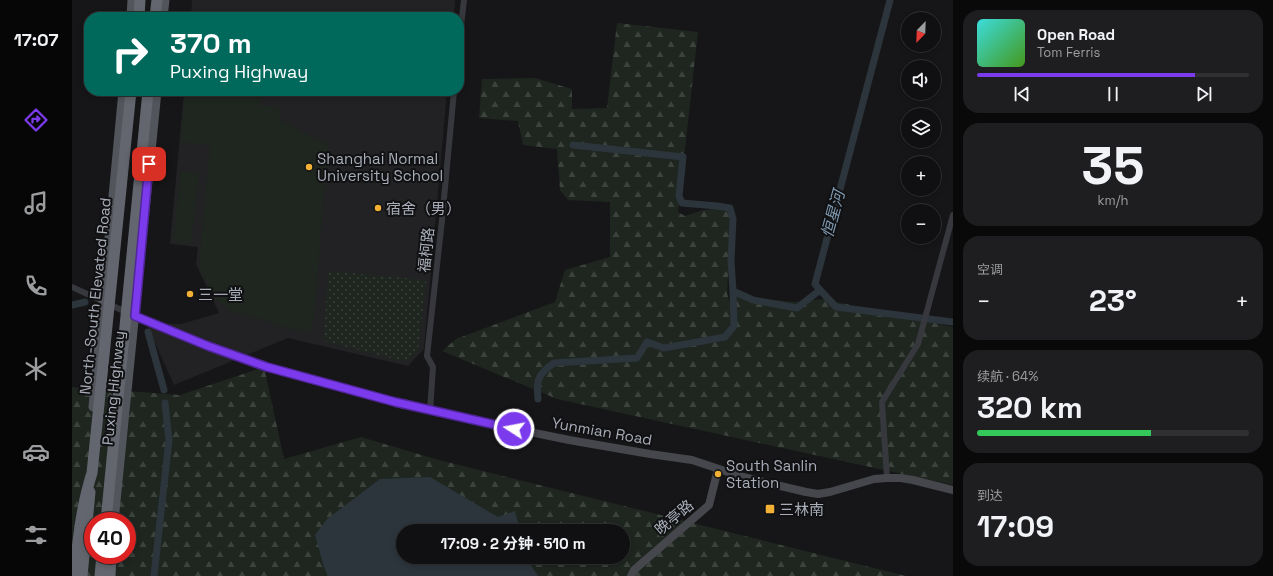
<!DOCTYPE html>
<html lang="zh">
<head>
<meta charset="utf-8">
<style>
	body { margin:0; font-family:"Space Grotesk","Noto Sans SC",sans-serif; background:#1e1e20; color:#f1f3f6; height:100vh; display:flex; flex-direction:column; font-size:15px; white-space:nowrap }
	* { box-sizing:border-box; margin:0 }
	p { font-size:13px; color:#9c9d9f }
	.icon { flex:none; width:22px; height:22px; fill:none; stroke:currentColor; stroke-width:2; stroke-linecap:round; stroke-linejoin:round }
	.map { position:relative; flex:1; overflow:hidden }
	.drawer { display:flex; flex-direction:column; gap:10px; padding:10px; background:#09090a; width:320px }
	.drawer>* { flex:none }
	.hud { position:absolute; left:12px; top:12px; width:380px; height:84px; border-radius:16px; box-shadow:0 2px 6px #0003,0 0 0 1px #303032; background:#00695c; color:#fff; overflow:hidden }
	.needle { width:26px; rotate:203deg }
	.tools { position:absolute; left:829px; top:12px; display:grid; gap:8px }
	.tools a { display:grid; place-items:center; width:40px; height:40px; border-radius:50%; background:#101012; box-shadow:0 2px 6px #0003,0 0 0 1px #303032; font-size:20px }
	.speed { position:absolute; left:12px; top:512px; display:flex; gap:8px; font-size:20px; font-weight:700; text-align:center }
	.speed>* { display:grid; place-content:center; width:52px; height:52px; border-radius:50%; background:#101012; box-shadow:0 2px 6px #0003,0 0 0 1px #303032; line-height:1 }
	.speed .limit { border:6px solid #d22; background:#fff; color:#111 }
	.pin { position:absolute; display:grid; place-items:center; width:34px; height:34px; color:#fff; margin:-17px; border-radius:8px; box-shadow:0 2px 6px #0006 }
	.me { position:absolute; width:44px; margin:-22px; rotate:281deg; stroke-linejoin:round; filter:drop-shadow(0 0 3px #0008) }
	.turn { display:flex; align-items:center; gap:14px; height:84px; padding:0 20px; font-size:18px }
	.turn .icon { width:52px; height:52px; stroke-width:2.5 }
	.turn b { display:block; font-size:28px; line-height:34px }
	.big { font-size:30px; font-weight:700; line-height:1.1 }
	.drawer .tile { flex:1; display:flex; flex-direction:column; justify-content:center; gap:6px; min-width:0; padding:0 14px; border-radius:16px; background:#1e1e20 }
	.drawer .dial { align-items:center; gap:0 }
	.dial b { font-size:52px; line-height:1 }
	.song { display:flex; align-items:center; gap:12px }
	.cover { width:48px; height:48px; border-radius:6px; background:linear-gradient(135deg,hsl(180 70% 55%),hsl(100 70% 35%)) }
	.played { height:4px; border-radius:2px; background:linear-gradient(90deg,#7c3aed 80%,#303032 80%) }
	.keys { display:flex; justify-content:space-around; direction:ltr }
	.heat { display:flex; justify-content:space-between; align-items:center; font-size:22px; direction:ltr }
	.charge { height:6px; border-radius:3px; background:linear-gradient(90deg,#34c759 64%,#303032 0) }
	.trip { position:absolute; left:324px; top:524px; width:234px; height:40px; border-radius:20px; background:#101012; box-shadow:0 2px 6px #0003,0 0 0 1px #303032; font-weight:700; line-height:40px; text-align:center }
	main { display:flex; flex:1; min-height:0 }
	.dock { display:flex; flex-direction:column; width:72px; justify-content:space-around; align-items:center; background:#060607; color:#9c9d9f }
	.dock .icon { width:28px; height:28px }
	.dock .current { color:#7c3aed }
	.dock b { font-size:18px; color:#f1f3f6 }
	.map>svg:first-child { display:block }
	.built { fill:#222225 }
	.grass { fill:url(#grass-dots) }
	.forest { fill:url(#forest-firs); fill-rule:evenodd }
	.pitch { fill:#1e261f }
	.water { fill:#2c353c }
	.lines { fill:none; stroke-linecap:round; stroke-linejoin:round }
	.canal { stroke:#2c353c; stroke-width:7 }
	.street { stroke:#37383d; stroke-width:6 }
	.secondary { stroke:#45474d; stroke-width:8 }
	.primary { stroke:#53555c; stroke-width:9 }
	.highway { stroke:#63666e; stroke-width:11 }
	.highway-bridge { stroke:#63666e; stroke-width:11 }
	.route-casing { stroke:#51269a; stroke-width:10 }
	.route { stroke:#7c3aed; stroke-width:7 }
	.poi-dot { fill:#f2b134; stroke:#111113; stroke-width:1.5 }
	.labels { text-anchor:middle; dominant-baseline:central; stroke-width:4; stroke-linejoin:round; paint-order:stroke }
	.poi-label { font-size:15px; fill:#a8adb8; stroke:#111113; text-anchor:start }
	.street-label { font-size:15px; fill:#a8adb8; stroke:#111113 }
	.water-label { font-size:16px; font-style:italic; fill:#7f9bb3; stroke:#111113 }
</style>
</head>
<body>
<main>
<nav class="dock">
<b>17:07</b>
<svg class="icon current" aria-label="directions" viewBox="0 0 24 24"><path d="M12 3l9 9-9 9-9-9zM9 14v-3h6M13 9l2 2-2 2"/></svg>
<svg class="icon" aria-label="music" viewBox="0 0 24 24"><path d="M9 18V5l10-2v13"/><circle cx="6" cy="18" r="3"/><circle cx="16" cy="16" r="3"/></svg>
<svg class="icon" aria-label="phone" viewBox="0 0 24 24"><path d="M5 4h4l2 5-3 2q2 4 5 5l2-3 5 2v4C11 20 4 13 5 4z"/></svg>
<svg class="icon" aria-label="climate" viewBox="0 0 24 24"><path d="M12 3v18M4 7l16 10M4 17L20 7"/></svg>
<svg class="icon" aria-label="car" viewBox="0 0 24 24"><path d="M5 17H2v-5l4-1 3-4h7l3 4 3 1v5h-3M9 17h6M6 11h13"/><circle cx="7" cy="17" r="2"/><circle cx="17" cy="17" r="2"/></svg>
<svg class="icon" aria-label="filters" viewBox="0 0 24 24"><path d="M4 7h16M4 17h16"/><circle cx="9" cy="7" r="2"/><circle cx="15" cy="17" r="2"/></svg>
</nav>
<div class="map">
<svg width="881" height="576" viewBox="0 0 881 576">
	<defs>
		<pattern id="grass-dots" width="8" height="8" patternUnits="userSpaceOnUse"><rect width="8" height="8" fill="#1e261f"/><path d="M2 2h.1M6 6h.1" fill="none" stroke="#3c433d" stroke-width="1.8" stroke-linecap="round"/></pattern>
		<pattern id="forest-firs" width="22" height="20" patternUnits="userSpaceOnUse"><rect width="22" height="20" fill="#1e261f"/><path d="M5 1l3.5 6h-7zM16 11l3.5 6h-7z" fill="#3c433d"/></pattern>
	</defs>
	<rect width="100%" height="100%" fill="#161618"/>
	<g class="built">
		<polygon points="120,0 383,0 382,17 119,17"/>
		<polygon points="112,91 375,91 352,349 336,366 216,338 102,385 74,323 109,324 147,313 124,264 126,247 98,244"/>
	</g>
	<polygon class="grass" points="256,271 354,280 346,351 335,361 330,361 252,341"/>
	<g class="forest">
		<polygon points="545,23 626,32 606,212 613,216 631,210 655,208 659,219 655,293 657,301 665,296 721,302 751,299 881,327 881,485 485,399 370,351 384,339 483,302 493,270 538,257 538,202 496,200 488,190 485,149 451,145 446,121 407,118 410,79 463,78 500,89 500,109 535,108"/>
		<path d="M192 367 212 459 289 437 367 460 834 576H0V387L108 395ZM21 521H55V555H21ZM331 531H551V557H331Z"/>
	</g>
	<g class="pitch">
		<polygon points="113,91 195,91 195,98 189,99 186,106 207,106 208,120 242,138 256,143 243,309 239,332 219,329 180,316 159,312 142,298 127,265 138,147 135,145 108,142"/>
		<polygon points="109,171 127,173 119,244 101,242"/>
	</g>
	<polygon class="water" points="358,477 426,517 443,511 448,531 331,531 331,557 455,557 457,562 466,576 256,576 252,567 243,535 255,519 308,479"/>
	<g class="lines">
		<g class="canal">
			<polyline points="818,0 743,284 748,290 764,307 881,322"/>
			<polyline points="501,145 611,157 607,196 610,203 645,206 658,208 661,219 659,261 661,291"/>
			<polyline points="0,305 13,302"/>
			<polyline points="76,332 92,390"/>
			<path d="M466 399C464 380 466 374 482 363L565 358 575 342 592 348 653 337 662 326 661 291 681 300 725 308 748 290"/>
			<polyline points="82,576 97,440 93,403"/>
		</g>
		<g class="street">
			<polyline points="387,43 392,0"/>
			<polyline points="0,287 56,313"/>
			<polyline points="358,411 361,367 355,356 370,220 382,91"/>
			<polyline points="815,478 810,402 846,344 881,215"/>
		</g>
		<g class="secondary">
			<polyline points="63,316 136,346 195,367 323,402 414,423 497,440 578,454 620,460 671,477 734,492 746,494 758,492 802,479 815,478 829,478 841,480 881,490"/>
			<polyline points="559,576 562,570 637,505 646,469"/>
		</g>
		<g class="primary">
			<polyline points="59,17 60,0"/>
			<polyline points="91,17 93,0"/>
			<polyline points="21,407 51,91"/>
			<polyline points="42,521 85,91"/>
		</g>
		<g class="highway">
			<polyline points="67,17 68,0"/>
			<polyline points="83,17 85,0"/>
			<polyline points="10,576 18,492"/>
			<polyline points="28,576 30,555"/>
			<polyline points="38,576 39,555"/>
		</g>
		<g class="highway-bridge">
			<polyline points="34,521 76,91"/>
			<path d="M2 576C6 541 9 507 20 473L59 91"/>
		</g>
	</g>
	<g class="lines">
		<defs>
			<polyline id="route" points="77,164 63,316 136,346 195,367 323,402 442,429"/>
		</defs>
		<use href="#route" class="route-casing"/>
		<use href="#route" class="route"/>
	</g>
	<g class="poi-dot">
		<circle cx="237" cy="167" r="4"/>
		<circle cx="306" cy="208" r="4"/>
		<circle cx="118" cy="294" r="4"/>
		<circle cx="646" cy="474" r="4"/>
		<rect x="693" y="504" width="10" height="10" rx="2"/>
	</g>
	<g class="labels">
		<g class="poi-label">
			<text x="245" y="158">Shanghai Normal<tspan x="245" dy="17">University School</tspan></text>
			<text x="314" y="208">宿舍（男）</text>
			<text x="126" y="294">三一堂</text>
			<text x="654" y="465">South Sanlin<tspan x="654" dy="17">Station</tspan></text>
			<text x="707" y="509">三林南</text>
		</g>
		<g class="street-label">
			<text transform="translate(354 250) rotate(-84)">福柯路</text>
			<text transform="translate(23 296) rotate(-84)">North-South Elevated Road</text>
			<text transform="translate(41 388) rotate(-84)">Puxing Highway</text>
			<text transform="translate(530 431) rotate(10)">Yunmian Road</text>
			<text transform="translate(602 517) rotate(-40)">晚亭路</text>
		</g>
		<g class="water-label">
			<text transform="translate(761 214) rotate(-75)">恒星河</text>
		</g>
	</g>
</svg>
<div class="tools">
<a><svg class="needle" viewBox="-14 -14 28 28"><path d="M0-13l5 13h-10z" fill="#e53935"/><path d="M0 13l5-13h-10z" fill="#9c9d9f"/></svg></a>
<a><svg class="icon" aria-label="sound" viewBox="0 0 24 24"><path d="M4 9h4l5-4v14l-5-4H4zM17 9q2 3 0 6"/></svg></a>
<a><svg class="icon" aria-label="layers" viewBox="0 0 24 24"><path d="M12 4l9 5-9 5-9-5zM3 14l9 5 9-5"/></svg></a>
<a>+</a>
<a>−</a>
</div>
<div class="speed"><div class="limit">40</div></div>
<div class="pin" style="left:77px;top:164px;background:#d93025"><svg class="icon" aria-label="arrive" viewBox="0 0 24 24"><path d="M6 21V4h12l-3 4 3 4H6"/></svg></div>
<svg class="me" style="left:442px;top:429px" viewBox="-20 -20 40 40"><circle r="17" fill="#7c3aed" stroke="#fff" stroke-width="3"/><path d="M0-11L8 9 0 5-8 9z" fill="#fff"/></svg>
<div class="trip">17:09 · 2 分钟 · 510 m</div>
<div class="hud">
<div class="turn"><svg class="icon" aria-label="right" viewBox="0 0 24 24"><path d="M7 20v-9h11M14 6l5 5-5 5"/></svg><div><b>370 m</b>Puxing Highway</div></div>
</div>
</div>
<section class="drawer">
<div class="tile">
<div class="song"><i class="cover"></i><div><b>Open Road</b><p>Tom Ferris</p></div></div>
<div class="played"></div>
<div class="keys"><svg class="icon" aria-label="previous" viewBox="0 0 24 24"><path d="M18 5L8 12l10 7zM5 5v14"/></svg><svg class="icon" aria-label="pause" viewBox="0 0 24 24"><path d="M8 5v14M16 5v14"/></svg><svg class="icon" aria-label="next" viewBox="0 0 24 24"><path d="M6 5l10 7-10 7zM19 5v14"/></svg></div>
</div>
<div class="tile dial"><b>35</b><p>km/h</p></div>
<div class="tile"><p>空调</p>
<div class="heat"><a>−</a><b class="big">23°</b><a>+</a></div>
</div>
<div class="tile"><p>续航 · 64%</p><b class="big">320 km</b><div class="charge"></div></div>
<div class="tile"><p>到达</p><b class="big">17:09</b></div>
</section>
</main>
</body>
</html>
